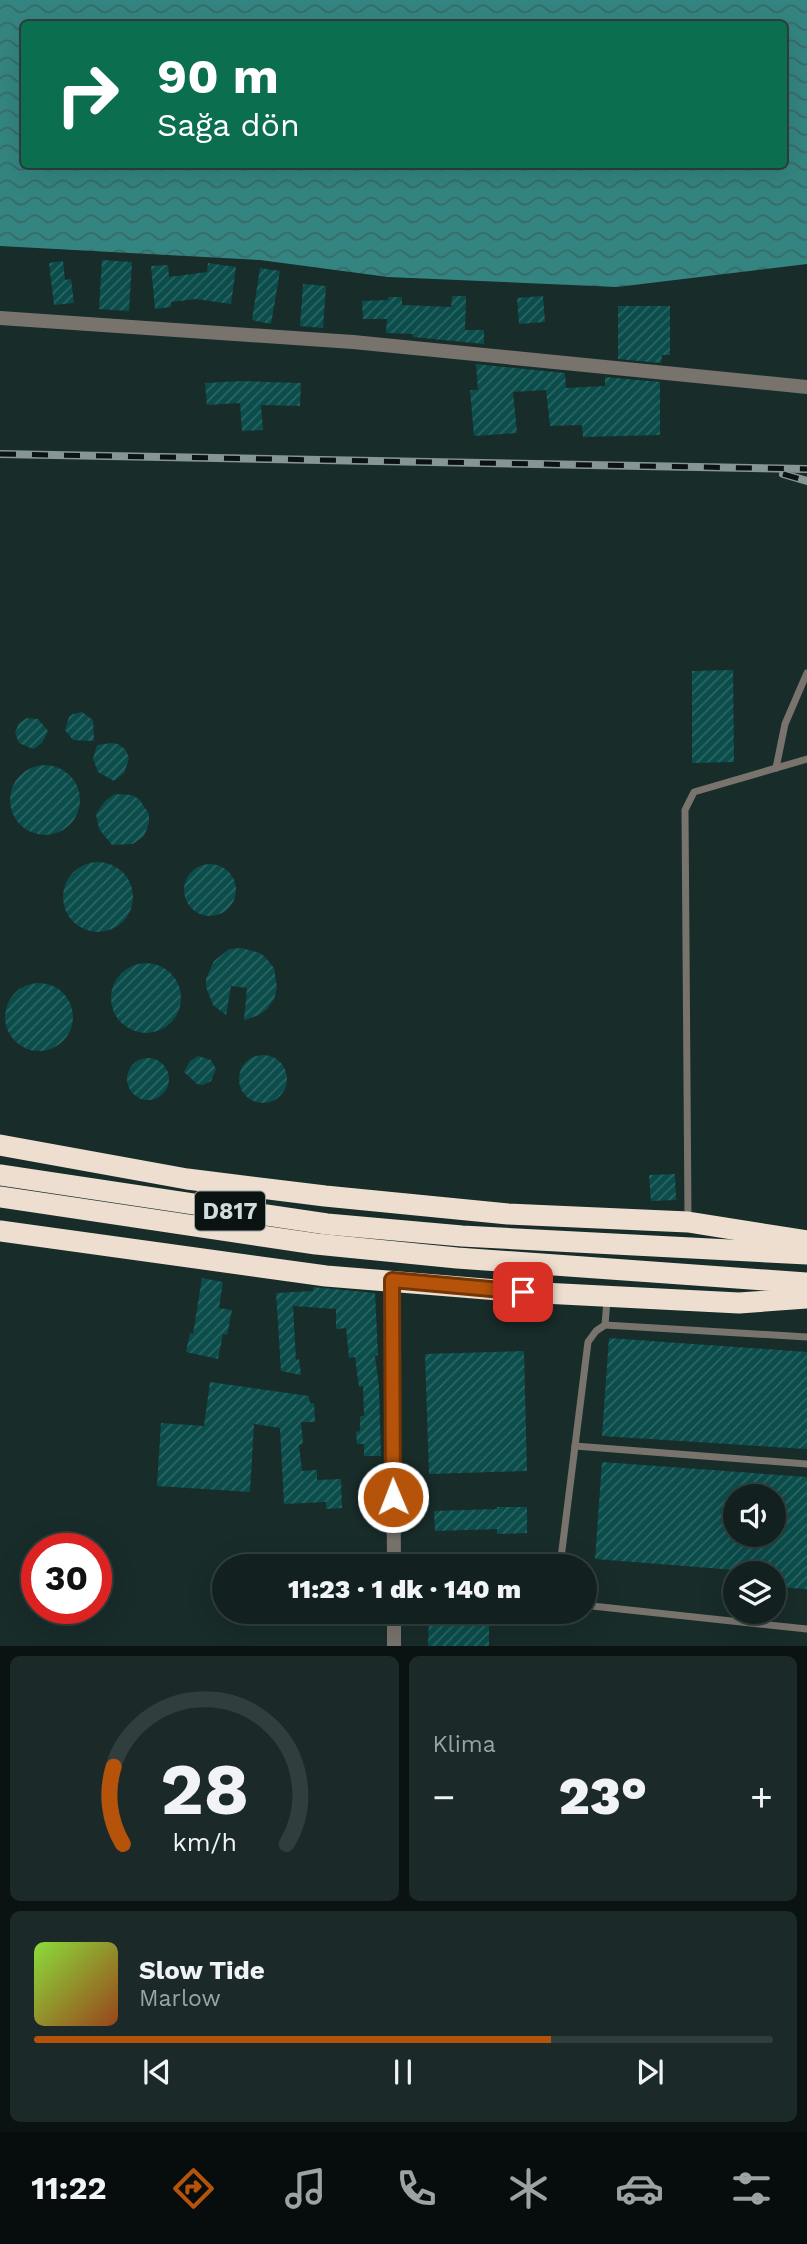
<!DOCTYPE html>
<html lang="tr">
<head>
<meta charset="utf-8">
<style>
	body { margin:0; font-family:"Work Sans",sans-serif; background:#1b2929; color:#f1f3f6; height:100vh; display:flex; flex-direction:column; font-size:26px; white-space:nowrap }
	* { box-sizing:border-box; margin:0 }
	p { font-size:23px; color:#9ca3a5 }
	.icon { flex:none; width:38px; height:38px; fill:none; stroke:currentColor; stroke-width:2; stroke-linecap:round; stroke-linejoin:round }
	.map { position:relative; height:1646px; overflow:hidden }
	.panel { display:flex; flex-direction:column; gap:10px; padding:10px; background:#0a1212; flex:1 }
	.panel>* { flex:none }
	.top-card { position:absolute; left:21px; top:21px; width:766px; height:147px; border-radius:7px; box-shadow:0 7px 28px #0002,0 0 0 2px #313e3e; background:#0b6e4f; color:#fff; overflow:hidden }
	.tools { position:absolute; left:723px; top:1484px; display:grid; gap:14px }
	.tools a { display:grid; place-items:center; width:63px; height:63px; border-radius:50%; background:#122120; box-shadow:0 7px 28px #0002,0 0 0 2px #313e3e; font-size:35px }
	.speed { position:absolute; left:21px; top:1533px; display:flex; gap:14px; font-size:35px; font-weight:700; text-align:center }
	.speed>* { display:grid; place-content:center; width:91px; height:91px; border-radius:50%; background:#122120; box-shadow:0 7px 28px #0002,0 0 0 2px #313e3e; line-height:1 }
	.speed .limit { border:10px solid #d22; background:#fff; color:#111 }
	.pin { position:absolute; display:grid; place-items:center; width:60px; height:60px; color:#fff; margin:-30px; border-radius:14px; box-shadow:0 4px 10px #0006 }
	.me { position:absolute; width:77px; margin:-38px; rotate:359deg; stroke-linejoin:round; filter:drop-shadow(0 0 5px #0008) }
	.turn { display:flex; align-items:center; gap:24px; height:147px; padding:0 21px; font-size:32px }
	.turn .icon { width:91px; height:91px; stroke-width:2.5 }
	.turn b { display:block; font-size:49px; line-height:60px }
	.big { font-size:52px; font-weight:800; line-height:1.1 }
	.panel .card { flex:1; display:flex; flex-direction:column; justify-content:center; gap:10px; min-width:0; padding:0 24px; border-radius:10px; background:#1b2929 }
	.panel .dial { align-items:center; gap:0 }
	.dial svg { height:182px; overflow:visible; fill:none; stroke:#313e3e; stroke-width:7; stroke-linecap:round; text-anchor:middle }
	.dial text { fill:#f1f3f6; stroke:none }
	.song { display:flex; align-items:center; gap:21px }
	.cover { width:84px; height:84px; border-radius:10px; background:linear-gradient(135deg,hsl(90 70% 55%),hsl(20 70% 35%)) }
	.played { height:7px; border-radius:4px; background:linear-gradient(90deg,#b45309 70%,#313e3e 70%) }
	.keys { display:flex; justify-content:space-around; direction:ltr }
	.heat { display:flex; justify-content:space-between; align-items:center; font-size:38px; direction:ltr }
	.panel .tiles { flex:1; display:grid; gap:10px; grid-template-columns:1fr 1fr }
	.card:last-child { grid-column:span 2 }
	.trip { position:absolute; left:212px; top:1554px; width:385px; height:70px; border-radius:35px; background:#122120; box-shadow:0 7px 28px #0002,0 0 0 2px #313e3e; font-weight:800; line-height:70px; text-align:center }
	.menu { display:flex; height:112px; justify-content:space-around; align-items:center; background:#070d0d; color:#9ca3a5 }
	.menu .icon { width:49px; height:49px }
	.menu .selected { color:#b45309 }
	.menu b { font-size:32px; color:#f1f3f6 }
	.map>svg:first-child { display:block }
	.water { fill:url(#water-waves); fill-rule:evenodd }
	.building { fill:url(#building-hatch); fill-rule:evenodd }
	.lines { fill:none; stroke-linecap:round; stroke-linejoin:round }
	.lane { stroke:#79736d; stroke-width:7 }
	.street { stroke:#79736d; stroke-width:14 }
	.highway { stroke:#eddecf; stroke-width:21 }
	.rail-casing { stroke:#879695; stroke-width:8 }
	.rail { stroke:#0a1212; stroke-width:5; stroke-dasharray:16; stroke-linecap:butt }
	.route-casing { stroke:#753606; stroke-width:18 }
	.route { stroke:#b45309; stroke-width:12 }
	.labels { text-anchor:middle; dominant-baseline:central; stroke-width:7; stroke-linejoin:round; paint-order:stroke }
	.shield { fill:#0a1212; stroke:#95a09f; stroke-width:2 }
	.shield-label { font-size:23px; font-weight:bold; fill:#d1dddc }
</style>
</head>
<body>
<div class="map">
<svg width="807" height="1646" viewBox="0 0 807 1646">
	<defs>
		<pattern id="water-waves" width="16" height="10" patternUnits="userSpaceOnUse" patternTransform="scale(1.75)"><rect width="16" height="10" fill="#348581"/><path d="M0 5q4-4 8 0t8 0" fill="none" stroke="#386a68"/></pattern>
		<pattern id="building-hatch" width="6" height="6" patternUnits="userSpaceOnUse" patternTransform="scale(1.75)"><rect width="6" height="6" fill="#0a4d4b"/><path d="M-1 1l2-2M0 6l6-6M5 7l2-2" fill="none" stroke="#2d6664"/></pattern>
	</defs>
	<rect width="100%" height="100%" fill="#182c2a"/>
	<path class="water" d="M0 0H807V264L617 287 388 277 260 260 0 246ZM24 24H784V164H24Z"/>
	<g class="building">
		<polygon points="102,260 132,262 129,311 99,309"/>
		<polygon points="63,261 65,280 71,279 74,303 54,305 49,263"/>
		<polygon points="208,263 236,267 231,304 196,299 171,302 171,307 155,309 151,266 168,265 169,277 207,272"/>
		<polygon points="260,268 280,271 271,324 252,320"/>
		<polygon points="303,284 326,286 323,328 300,326"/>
		<polygon points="452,296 466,296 465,330 484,330 484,344 413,337 413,334 386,333 387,319 363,319 362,301 388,300 388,297 402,297 402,305 451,307"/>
		<polygon points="543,296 545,322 519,324 517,298"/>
		<polygon points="618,306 670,306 670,355 662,355 661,363 618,359"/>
		<polygon points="476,364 565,373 566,388 605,386 605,377 660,382 660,435 583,437 582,425 550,426 546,390 513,392 517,433 474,436 470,390 478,390"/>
		<polygon points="242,381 301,383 300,406 261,405 263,430 242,431 240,403 207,405 205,383"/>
		<polygon points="733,670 734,762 692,763 692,671"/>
		<polygon points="82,712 93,720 94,741 73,740 65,730 69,717 73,714"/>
		<polygon points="27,718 38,719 48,731 42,743 33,749 19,743 15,733 19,723"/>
		<polygon points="112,743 118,744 126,750 129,759 124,773 114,781 98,772 93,759 97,745"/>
		<circle cx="45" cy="800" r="35"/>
		<polygon points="115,794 132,795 139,799 149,814 149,823 144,836 133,844 112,845 99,829 96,814 106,800"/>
		<circle cx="98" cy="897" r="35"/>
		<circle cx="210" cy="890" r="26"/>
		<polygon points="242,948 260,953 266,958 274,968 277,988 274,999 267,1009 259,1015 244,1020 247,988 231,986 226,1015 213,1005 206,987 206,979 214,961 229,949"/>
		<circle cx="146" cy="998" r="35"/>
		<circle cx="39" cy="1017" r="34"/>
		<circle cx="263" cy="1079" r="24"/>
		<polygon points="198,1056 211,1060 216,1069 211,1081 203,1085 197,1084 184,1072 190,1061"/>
		<circle cx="148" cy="1079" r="21"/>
		<polygon points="675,1174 676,1200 651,1201 649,1175"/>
		<polygon points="202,1278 223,1282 219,1308 232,1310 227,1335 223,1334 218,1359 186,1352 190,1333 193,1334"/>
		<polygon points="313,1287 375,1293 378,1355 375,1356 379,1387 381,1456 364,1456 364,1444 357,1444 356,1432 360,1431 360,1416 364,1416 363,1386 359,1387 355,1357 349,1358 346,1328 336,1329 336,1309 293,1306 296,1360 299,1359 301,1375 281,1371 276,1293 313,1291"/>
		<polygon points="609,1338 807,1352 807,1449 602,1436"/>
		<polygon points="524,1351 527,1471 429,1474 425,1354"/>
		<polygon points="210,1382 309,1396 310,1403 314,1403 315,1422 301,1422 303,1444 299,1445 302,1471 317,1470 317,1480 341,1479 342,1508 326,1509 326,1502 284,1504 280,1428 254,1424 250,1492 157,1486 161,1423 204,1426"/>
		<path d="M602 1462 807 1477V1589L774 1587V1573L595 1559ZM735 1496H774V1535H735Z"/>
		<polygon points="497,1507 527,1507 527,1533 497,1534 497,1529 435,1531 434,1511 497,1509"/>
		<polygon points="429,1612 489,1612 489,1646 428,1646"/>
	</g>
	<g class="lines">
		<g class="lane">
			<polyline points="776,768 785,724 807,673"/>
			<polyline points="688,1218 685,810 694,792 807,759"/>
			<polyline points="607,1300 605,1325 807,1337"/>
			<polyline points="575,1446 807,1464"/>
			<polyline points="563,1566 561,1558 588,1342 596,1331 605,1325"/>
			<polyline points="584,1600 592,1606 807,1629"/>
		</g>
		<g class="street">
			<polyline points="0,318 353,342 807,387"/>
			<polyline points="392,1280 394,1566"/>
			<polyline points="394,1646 394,1612"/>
		</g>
		<g class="highway">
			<polyline points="0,1145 187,1179 325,1196 508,1214 688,1222 807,1241"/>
			<polyline points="0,1175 327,1224 462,1236 807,1254"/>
			<polyline points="0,1197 316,1244 457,1258 807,1283"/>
			<polyline points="0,1231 326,1276 523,1292 739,1303 807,1298"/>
		</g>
		<defs>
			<g id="rail">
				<polyline points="0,454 807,469"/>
				<polyline points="783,474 807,481"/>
			</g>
		</defs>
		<use href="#rail" class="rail-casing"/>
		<use href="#rail" class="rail"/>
	</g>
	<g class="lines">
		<defs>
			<polyline id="route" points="393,1497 392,1280 523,1292"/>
		</defs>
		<use href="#route" class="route-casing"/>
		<use href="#route" class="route"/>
	</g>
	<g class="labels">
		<rect class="shield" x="195" y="1191.5" width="70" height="39" rx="5"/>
		<g class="shield-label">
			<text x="230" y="1211">D817</text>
		</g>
	</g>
</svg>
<div class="tools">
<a><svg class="icon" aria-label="sound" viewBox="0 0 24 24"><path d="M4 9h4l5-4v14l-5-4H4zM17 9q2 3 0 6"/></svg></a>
<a><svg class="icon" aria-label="layers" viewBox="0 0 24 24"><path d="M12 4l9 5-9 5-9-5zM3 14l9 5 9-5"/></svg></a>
</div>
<div class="speed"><div class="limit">30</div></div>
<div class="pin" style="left:523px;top:1292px;background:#d93025"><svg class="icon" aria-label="arrive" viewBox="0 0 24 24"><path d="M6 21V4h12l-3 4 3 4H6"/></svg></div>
<svg class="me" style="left:393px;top:1497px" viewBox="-20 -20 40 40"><circle r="17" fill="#b45309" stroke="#fff" stroke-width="3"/><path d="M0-11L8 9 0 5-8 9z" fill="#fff"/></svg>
<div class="trip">11:23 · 1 dk · 140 m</div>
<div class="top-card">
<div class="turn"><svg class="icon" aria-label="right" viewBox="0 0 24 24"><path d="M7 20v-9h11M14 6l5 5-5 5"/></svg><div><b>90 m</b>Sağa dön</div></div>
</div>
</div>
<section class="panel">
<div class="tiles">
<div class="card dial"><svg viewBox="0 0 100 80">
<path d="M14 69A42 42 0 1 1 86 69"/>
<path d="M14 69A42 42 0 0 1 10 35" stroke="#b45309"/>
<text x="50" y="56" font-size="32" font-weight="700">28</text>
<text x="50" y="72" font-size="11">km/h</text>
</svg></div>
<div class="card"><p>Klima</p>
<div class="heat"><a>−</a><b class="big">23°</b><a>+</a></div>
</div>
<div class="card">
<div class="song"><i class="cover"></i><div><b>Slow Tide</b><p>Marlow</p></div></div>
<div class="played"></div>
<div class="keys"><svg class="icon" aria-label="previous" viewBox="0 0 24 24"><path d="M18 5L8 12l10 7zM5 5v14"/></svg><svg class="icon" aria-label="pause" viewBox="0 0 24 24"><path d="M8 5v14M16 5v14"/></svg><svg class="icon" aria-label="next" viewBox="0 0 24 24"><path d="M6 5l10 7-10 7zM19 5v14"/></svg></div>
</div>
</div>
</section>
<nav class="menu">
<b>11:22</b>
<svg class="icon selected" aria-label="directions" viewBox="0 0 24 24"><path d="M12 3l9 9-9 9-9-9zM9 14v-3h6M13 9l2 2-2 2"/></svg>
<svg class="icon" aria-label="music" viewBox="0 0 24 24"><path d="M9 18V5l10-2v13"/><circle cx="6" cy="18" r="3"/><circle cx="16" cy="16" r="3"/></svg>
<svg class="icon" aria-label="phone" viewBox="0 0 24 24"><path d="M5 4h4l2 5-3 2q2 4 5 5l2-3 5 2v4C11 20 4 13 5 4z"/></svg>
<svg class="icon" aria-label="climate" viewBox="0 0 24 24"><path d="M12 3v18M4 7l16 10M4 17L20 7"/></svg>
<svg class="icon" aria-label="car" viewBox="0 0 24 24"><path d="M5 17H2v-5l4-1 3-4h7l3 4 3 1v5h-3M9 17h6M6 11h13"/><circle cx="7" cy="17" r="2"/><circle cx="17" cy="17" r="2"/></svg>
<svg class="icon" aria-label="filters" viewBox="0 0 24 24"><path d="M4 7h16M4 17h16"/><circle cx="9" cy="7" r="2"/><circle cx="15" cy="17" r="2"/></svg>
</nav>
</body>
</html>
